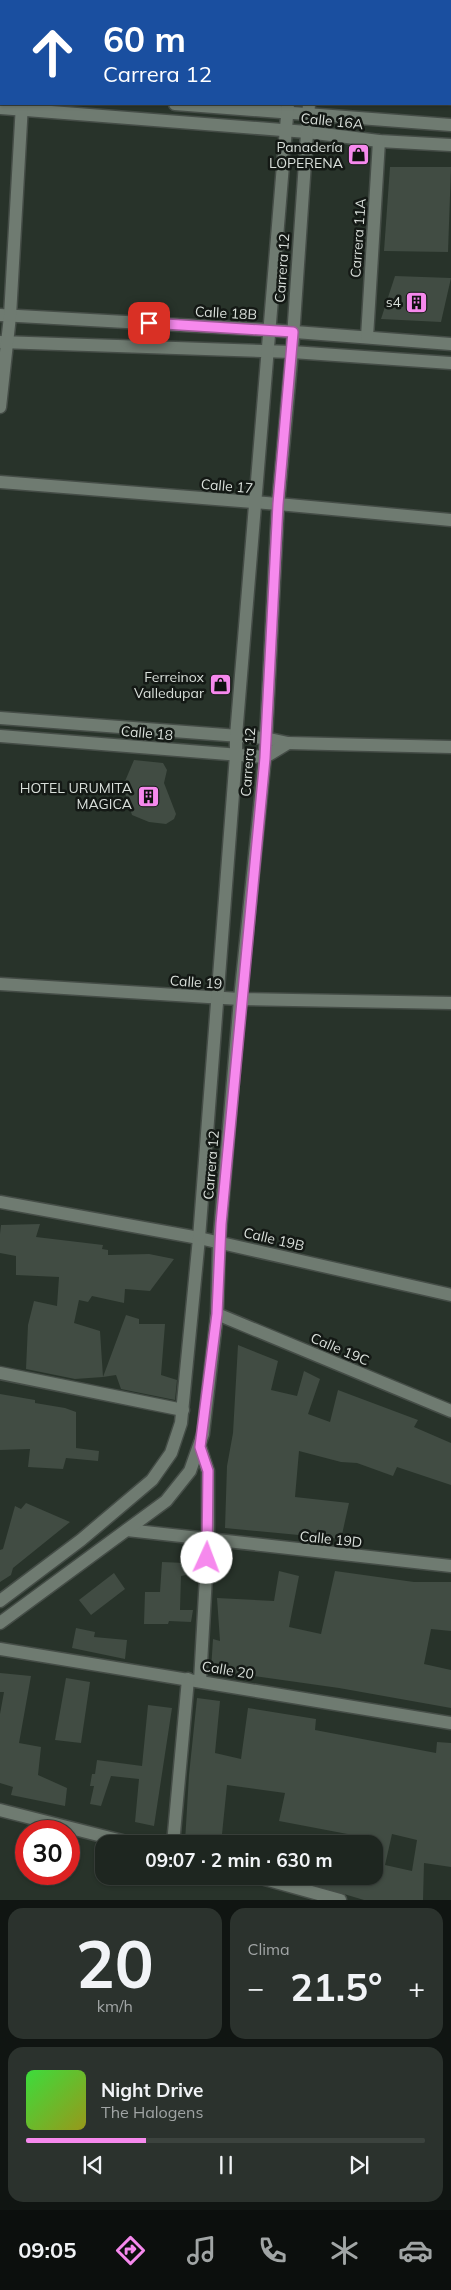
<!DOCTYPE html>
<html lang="es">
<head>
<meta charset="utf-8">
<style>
	body { margin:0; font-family:Mulish,sans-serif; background:#2b322d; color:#f1f3f6; height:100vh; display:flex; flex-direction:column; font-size:19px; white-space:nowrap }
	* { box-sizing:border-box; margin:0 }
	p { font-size:16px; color:#a1a5a5 }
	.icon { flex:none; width:28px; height:28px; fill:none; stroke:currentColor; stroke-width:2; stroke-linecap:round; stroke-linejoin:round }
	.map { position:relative; height:1900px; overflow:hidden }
	.panel { display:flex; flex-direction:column; gap:8px; padding:8px; background:#101512; flex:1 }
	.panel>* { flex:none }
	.banner { position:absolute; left:0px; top:0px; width:451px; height:105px; box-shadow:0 1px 4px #0004,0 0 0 1px #3c433e; background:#1a4fa0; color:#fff; overflow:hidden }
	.speed { position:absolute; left:15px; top:1820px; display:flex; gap:10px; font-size:25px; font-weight:700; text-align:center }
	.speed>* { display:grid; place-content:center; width:65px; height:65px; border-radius:50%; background:#1e2620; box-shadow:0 1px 4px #0004,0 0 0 1px #3c433e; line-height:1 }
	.speed .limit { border:8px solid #d22; background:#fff; color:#111 }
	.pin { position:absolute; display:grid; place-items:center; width:42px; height:42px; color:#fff; margin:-21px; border-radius:10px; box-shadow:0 2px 8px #0006 }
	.me { position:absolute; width:55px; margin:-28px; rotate:2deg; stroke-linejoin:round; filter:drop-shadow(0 0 4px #0008) }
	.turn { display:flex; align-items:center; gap:18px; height:105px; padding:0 20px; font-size:22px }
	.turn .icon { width:65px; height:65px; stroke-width:2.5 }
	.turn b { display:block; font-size:35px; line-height:42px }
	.big { font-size:38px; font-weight:700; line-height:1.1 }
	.panel .card { flex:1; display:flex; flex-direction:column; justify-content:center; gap:8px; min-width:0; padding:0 18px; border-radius:15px; background:#2b322d }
	.panel .dial { align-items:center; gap:0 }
	.dial b { font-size:65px; line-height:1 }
	.song { display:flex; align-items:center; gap:15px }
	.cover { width:60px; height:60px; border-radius:8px; background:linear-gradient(135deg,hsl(120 70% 55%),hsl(60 70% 35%)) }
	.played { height:5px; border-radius:2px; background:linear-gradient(90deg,#f689ed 30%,#3c433e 30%) }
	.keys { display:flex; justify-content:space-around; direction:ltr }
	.heat { display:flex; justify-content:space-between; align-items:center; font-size:28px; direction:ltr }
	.panel .tiles { flex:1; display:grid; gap:8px; grid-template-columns:1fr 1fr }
	.card:last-child { grid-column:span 2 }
	.trip { position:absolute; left:95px; top:1835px; width:288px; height:50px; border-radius:15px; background:#1e2620; box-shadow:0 1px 4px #0004,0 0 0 1px #3c433e; font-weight:700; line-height:50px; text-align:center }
	.tab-bar { display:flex; height:80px; justify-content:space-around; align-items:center; background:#0c0f0d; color:#a1a5a5 }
	.tab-bar .icon { width:35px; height:35px }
	.tab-bar .active { color:#f689ed }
	.tab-bar b { font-size:22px; color:#f1f3f6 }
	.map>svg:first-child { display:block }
	.building { fill:#414c43; fill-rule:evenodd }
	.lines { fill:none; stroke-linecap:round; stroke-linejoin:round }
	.minor-casing { stroke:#454d47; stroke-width:15 }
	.tertiary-casing { stroke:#454d47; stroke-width:15 }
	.minor { stroke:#6f7b71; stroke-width:12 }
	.tertiary { stroke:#6f7b71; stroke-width:12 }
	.route-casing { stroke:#a0599a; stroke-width:12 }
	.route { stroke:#f689ed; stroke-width:9 }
	.labels { text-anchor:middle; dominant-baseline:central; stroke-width:5; stroke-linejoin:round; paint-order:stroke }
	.street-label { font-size:14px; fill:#d9dfda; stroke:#141915 }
	.poi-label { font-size:14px; fill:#d9dfda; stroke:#141915; text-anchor:end }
</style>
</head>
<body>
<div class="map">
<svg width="451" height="1900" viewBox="0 0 451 1900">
	<rect width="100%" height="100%" fill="#28332a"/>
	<g class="building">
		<polygon points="390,167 451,167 448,252 384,251"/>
		<polygon points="395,276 451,278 441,322 381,319"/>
		<polygon points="134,760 163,763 167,770 164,783 176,814 174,819 166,824 149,822 132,815 123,786"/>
		<polygon points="40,1224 36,1237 103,1245 102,1249 108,1250 108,1255 149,1254 174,1259 150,1291 125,1289 124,1303 92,1296 88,1302 79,1300 74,1323 100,1331 103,1377 75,1379 26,1369 28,1325 34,1301 57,1306 59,1277 16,1275 16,1256 0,1253 0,1234 1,1225"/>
		<polygon points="126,1315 139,1319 139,1324 165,1324 161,1375 177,1380 175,1400 121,1389 116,1375 103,1377"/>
		<polygon points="238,1345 278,1361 271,1390 297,1396 304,1371 320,1379 308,1414 330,1422 338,1390 418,1420 414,1427 451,1443 451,1485 397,1467 393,1476 357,1463 341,1462 299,1451 295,1497 349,1503 341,1539 225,1528 227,1466 233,1433"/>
		<polygon points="0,1394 35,1400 35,1403 65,1408 76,1412 76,1448 99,1451 98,1461 66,1458 63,1469 28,1467 30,1449 0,1450"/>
		<polygon points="26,1503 70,1522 13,1568 11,1575 0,1582 0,1550 3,1549 15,1506 21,1509"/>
		<polygon points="162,1562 185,1563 186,1575 181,1576 180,1610 193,1610 191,1622 169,1621 168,1624 144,1624 145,1592 160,1592"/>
		<polygon points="279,1571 299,1576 289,1627 321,1634 335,1571 414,1582 451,1582 451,1631 431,1629 424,1664 451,1670 451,1708 339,1688 211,1670 213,1639 220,1641 217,1598 274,1601"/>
		<polygon points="114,1573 125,1589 91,1615 79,1600"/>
		<polygon points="76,1628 95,1632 94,1637 127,1640 125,1659 72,1648"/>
		<polygon points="0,1673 31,1676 19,1743 41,1747 38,1775 67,1788 65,1806 11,1795 13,1787 0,1783 0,1714 4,1692 0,1692"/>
		<polygon points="66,1678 90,1682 81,1743 55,1740"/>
		<path d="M197 1698 220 1701 215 1753 241 1759 248 1708 316 1719 315 1730 436 1753 437 1742 451 1743V1867L424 1863 423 1900H364L290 1878 348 1876 369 1883 370 1876H374V1862L379 1840 279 1821 285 1793 227 1785 221 1844 185 1842 189 1775ZM392 1834 417 1840 412 1871 385 1865Z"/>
		<polygon points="148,1705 172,1708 154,1826 135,1822 139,1779 111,1776 101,1806 90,1804 94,1786 90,1786 92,1774 95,1774 97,1760 142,1766"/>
	</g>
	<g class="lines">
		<defs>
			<g id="minor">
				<polyline points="32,1 33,0"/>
				<polyline points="0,91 1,92"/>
				<polyline points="175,104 451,125"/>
				<polyline points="0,108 307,132 379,141 451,145"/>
				<polyline points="0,315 269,330 451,344"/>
				<polyline points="367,337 379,141"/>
				<polyline points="0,342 292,352 451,363"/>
				<polyline points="0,407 10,316 22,104"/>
				<polyline points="0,482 278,504 451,520"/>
				<polyline points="0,718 265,738 288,743 451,747"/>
				<polyline points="0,736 265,757 288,743"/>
				<polyline points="0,984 240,999 451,1003"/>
				<polyline points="0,1202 199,1238 451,1295"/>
				<polyline points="217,1314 451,1411"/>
				<polyline points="0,1373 183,1410"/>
				<polyline points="127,1530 451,1566"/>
				<polyline points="0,1649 451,1723"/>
				<polyline points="200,1681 208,1541 208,1471 200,1447"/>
				<polyline points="0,1810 134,1844"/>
				<polyline points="173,1844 188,1679"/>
				<polyline points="254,1876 340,1900"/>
			</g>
			<g id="tertiary">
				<polyline points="296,1 296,0"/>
				<polyline points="316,1 316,0"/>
				<polyline points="0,1601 81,1540 152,1480 171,1453 181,1423 199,1238 236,755 236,736 288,104"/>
				<polyline points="0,1623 166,1501 190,1471 203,1434 217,1314 219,1243 240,999 265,757 278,504 292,352 309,104"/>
			</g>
		</defs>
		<use href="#minor" class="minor-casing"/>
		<use href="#tertiary" class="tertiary-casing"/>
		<use href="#minor" class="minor"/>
		<use href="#tertiary" class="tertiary"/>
	</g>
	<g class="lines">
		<defs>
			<polyline id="route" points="149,323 293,332 278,504 265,758 221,1224 217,1314 200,1447 208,1471 207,1558"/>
		</defs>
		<use href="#route" class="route-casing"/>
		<use href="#route" class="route"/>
	</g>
	<defs>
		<symbol id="shop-square" viewBox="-11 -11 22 22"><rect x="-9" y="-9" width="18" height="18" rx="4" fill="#f689ed" stroke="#141915"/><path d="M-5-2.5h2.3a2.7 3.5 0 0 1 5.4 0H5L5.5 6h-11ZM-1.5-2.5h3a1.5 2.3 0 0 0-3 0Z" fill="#111"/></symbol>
		<symbol id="building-square" viewBox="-11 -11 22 22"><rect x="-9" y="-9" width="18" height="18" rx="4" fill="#f689ed" stroke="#141915"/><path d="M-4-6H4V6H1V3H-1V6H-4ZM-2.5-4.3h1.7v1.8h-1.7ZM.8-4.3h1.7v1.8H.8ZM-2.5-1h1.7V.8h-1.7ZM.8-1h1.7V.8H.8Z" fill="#111"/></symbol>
	</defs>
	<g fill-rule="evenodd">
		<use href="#shop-square" x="346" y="142" width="25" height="25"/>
		<use href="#building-square" x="404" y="290" width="25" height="25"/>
		<use href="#shop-square" x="208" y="672" width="25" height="25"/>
		<use href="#building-square" x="136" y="784" width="25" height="25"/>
	</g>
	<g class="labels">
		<g class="street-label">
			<text transform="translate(332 121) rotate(6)">Calle 16A</text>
			<text transform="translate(358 238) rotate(-86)">Carrera 11A</text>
			<text transform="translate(282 268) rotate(-86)">Carrera 12</text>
			<text transform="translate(226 313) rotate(3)">Calle 18B</text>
			<text transform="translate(227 486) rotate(5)">Calle 17</text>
			<text transform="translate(147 733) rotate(5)">Calle 18</text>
			<text transform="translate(248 762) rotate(-86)">Carrera 12</text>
			<text transform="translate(196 982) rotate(4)">Calle 19</text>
			<text transform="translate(211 1165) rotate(-85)">Carrera 12</text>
			<text transform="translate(274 1239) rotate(13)">Calle 19B</text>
			<text transform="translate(340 1349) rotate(23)">Calle 19C</text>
			<text transform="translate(331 1539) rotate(6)">Calle 19D</text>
			<text transform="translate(228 1670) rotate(9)">Calle 20</text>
		</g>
		<g class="poi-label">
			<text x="343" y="147">Panadería<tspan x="343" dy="16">LOPERENA</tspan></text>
			<text x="401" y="302">s4</text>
			<text x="204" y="677">Ferreinox<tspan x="204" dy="16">Valledupar</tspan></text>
			<text x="132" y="788">HOTEL URUMITA<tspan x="132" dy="16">MAGICA</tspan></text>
		</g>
	</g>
</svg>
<div class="speed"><div class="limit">30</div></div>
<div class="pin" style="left:149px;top:323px;background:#d93025"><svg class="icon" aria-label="arrive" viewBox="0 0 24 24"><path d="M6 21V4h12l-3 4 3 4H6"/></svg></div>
<svg class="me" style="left:207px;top:1558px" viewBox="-20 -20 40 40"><circle r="19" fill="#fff"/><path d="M0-13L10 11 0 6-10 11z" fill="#f689ed"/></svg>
<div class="trip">09:07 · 2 min · 630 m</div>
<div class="banner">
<div class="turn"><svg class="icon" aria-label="ahead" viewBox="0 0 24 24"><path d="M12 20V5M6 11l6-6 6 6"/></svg><div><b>60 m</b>Carrera 12</div></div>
</div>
</div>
<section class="panel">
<div class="tiles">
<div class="card dial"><b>20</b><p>km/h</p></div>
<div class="card"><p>Clima</p>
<div class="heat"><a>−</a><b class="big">21.5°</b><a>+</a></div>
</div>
<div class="card">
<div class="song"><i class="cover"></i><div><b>Night Drive</b><p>The Halogens</p></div></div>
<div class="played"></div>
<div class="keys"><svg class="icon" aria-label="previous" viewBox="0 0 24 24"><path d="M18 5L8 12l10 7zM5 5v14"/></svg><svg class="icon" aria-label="pause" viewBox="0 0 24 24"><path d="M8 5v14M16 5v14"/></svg><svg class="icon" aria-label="next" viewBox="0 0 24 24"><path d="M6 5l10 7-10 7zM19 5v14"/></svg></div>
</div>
</div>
</section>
<nav class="tab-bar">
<b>09:05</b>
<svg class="icon active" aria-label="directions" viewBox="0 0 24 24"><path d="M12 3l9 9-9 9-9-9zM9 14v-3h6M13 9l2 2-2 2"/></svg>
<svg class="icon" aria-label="music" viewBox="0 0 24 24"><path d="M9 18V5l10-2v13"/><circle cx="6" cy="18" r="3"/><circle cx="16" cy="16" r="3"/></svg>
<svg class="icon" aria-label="phone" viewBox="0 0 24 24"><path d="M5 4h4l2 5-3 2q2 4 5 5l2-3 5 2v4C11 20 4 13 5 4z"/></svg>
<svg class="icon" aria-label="climate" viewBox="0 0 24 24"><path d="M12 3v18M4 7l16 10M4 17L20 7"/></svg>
<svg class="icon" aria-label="car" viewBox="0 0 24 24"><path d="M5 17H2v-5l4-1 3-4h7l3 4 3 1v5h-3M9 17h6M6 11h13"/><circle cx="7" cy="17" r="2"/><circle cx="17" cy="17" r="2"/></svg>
</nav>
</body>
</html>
